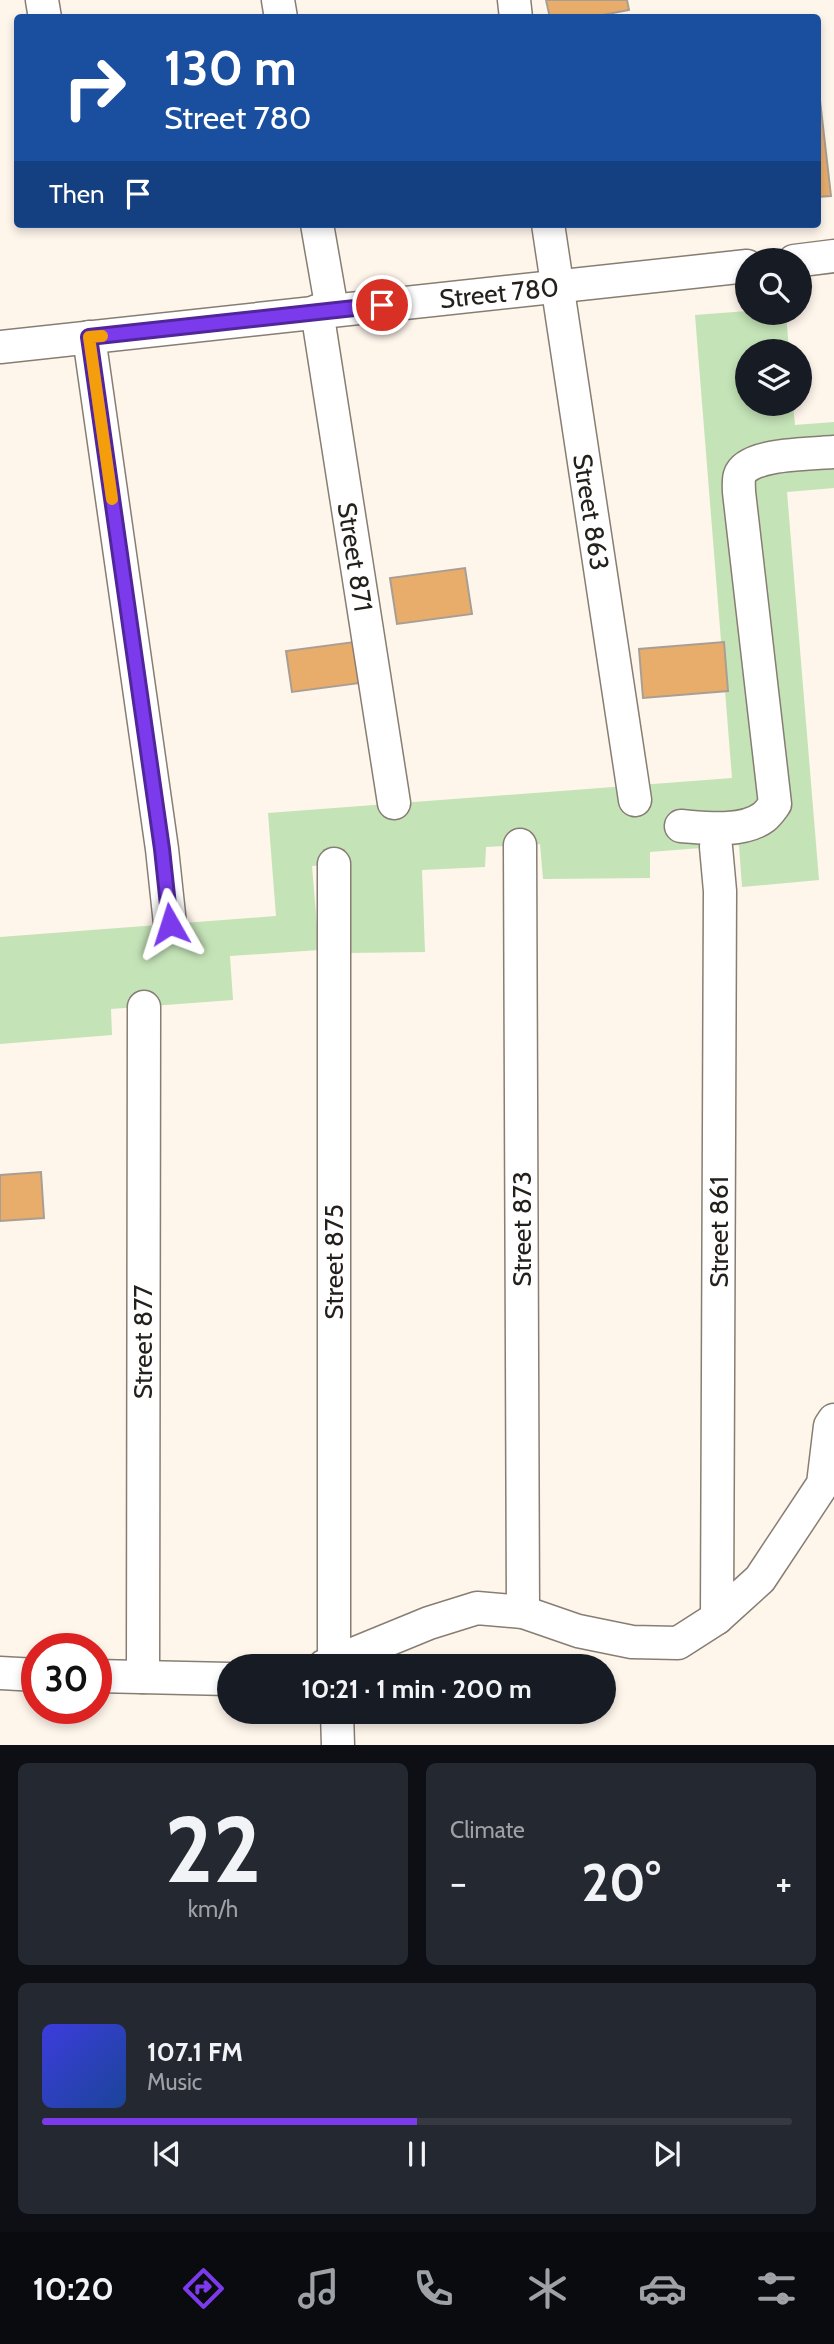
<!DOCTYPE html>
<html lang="en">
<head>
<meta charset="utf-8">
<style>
	body { margin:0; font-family:Cabin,sans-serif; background:#242831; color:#f1f3f6; height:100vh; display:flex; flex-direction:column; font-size:26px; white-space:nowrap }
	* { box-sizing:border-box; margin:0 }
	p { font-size:23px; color:#9ea1a6 }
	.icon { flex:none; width:38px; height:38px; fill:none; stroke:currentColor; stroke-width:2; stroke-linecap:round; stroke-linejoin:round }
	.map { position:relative; height:1745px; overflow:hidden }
	.drawer { display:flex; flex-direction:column; gap:18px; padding:18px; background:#0d0f14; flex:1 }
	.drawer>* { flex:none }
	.banner { position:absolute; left:14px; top:14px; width:807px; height:214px; border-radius:7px; box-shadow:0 4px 10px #0003; background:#1a4fa0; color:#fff; overflow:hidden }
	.fabs { position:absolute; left:735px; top:248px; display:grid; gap:14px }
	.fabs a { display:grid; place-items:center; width:77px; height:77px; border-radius:50%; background:#171b24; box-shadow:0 4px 10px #0003; font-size:35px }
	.speed { position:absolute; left:21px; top:1633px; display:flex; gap:14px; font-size:35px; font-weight:700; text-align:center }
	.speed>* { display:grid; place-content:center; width:91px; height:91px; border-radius:50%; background:#171b24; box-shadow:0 4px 10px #0003; line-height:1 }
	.speed .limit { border:10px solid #d22; background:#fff; color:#111 }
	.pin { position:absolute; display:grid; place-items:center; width:60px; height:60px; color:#fff; margin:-30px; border:4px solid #fff; border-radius:50%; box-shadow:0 2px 7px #0007 }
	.me { position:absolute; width:77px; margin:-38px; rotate:354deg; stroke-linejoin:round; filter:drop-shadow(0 0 5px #0008) }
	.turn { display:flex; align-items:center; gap:24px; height:147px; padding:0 35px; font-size:32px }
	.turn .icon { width:91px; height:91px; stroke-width:2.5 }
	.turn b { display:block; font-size:49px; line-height:60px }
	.then { display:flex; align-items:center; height:66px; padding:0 35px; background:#0003; gap:14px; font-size:26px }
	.big { font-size:52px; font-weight:700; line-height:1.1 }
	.drawer .card { flex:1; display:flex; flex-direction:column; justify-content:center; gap:10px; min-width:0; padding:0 24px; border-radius:10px; background:#242831 }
	.drawer .dial { align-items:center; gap:0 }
	.dial b { font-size:91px; line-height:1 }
	.song { display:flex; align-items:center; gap:21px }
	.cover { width:84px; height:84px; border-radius:10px; background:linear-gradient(135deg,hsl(240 70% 55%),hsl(220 70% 35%)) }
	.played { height:7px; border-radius:4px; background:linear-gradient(90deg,#7c3aed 50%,#363941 50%) }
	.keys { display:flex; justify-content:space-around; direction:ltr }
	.heat { display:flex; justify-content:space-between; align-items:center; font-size:38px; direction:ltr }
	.drawer .tiles { flex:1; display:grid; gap:18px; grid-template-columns:1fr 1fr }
	.card:last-child { grid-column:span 2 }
	.trip { position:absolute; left:217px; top:1654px; width:399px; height:70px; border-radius:35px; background:#171b24; box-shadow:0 4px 10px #0003; font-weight:700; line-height:70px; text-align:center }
	.tab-bar { display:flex; height:112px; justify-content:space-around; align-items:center; background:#090b0e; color:#9ea1a6 }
	.tab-bar .icon { width:49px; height:49px }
	.tab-bar .selected { color:#7c3aed }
	.tab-bar b { font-size:32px; color:#f1f3f6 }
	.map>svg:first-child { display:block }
	.green { fill:#c4e3b7 }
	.building { fill:#e9ad6b; stroke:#a99e94; stroke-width:2 }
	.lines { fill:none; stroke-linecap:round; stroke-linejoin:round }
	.street-casing { stroke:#877d73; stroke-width:35 }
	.street { stroke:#fff; stroke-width:32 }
	.route-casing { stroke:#51269a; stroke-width:18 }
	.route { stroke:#7c3aed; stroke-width:12 }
	.slow { stroke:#f59e0b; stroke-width:12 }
	.labels { text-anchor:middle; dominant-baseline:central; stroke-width:5; stroke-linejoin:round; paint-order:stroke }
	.street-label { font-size:26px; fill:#24201c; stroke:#fff }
</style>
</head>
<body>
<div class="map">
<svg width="834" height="1746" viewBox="0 0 834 1746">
	<rect width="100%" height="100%" fill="#fef5eb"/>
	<polygon class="green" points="747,311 747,313 786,313 789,352 747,352 747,404 793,404 795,425 834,422 834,488 787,492 819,880 742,887 739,845 650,852 650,878 543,879 540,844 486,847 485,867 422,870 425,952 347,953 344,863 312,866 319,950 230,956 233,1000 111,1009 112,1035 0,1044 0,937 276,916 268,813 732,778 695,315"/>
	<g class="building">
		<polygon points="546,0 627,0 629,10 587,18 550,18"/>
		<polygon points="817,74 831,196 817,197"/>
		<polygon points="465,568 472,614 397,624 390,578"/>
		<polygon points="354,642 360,683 292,692 286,651"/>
		<polygon points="724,642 728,691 643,698 639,649"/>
		<polygon points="41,1172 44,1218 0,1221 0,1175"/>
	</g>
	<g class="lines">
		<defs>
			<g id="street">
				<polyline points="42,0 45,18"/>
				<polyline points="278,0 281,18"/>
				<polyline points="514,0 516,18"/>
				<polyline points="317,224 332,310"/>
				<polyline points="548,224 635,800"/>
				<polyline points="794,261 834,256"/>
				<polyline points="317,311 394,803"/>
				<polyline points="89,337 162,849 170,924"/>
				<polyline points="0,347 747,266"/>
				<path d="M681 826C706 828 743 833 764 817 768 814 772 808 775 804L739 492C739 487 738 479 740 475 747 453 813 454 834 452"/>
				<polyline points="520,845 523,1612"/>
				<polyline points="716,847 720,891 717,1618"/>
				<polyline points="334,864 334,1666"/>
				<polyline points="324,1666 429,1623 477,1608 523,1612 578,1631 632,1642 678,1643 717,1618 760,1579 823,1484 830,1426 834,1420"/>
				<polyline points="0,1673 37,1675"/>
				<polyline points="96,1676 229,1679"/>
				<polyline points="143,1677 144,1007"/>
				<polyline points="337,1712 338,1746"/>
			</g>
		</defs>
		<use href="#street" class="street-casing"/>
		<use href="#street" class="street"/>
	</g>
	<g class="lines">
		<defs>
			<polyline id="route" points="170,924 162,849 89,337 382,305"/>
		</defs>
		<use href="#route" class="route-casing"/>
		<use href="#route" class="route"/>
		<polyline class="slow" points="102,336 89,337 112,499"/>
	</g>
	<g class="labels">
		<g class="street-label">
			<text transform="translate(499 293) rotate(-6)">Street 780</text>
			<text transform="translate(591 512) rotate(81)">Street 863</text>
			<text transform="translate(355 557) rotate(81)">Street 871</text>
			<text transform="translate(522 1229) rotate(-90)">Street 873</text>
			<text transform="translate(719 1232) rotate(-90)">Street 861</text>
			<text transform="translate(334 1262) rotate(-90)">Street 875</text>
			<text transform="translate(143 1342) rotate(-90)">Street 877</text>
		</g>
	</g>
</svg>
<div class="fabs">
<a><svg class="icon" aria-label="search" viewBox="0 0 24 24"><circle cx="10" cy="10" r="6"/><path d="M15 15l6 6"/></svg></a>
<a><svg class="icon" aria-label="layers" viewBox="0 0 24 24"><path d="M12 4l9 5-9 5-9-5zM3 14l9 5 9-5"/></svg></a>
</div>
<div class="speed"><div class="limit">30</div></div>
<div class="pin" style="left:382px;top:305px;background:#d93025"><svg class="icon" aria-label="arrive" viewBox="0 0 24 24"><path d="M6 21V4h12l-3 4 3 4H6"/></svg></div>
<svg class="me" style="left:170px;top:924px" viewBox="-20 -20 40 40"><path d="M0-17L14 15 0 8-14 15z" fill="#7c3aed" stroke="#fff" stroke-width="4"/></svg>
<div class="trip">10:21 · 1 min · 200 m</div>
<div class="banner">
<div class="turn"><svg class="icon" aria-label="right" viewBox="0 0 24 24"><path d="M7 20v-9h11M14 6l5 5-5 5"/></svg><div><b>130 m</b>Street 780</div></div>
<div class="then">Then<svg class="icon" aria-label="arrive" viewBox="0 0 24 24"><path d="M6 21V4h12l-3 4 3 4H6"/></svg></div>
</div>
</div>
<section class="drawer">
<div class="tiles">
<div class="card dial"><b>22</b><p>km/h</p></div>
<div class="card"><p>Climate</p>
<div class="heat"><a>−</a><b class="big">20°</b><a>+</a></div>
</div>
<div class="card">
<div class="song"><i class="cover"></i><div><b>107.1 FM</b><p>Music</p></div></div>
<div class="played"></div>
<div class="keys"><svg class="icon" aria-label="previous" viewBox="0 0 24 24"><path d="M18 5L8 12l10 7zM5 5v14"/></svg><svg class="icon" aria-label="pause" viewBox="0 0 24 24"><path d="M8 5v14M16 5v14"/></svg><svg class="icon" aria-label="next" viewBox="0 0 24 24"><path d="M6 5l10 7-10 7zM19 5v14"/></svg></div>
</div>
</div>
</section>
<nav class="tab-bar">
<b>10:20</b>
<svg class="icon selected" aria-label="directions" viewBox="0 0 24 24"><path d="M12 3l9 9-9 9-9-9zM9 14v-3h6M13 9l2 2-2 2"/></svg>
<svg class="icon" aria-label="music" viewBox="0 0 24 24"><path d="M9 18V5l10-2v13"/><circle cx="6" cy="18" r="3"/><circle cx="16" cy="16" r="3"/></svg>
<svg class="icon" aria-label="phone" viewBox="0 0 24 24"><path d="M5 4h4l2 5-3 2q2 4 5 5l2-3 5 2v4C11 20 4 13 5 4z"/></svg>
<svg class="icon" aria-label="climate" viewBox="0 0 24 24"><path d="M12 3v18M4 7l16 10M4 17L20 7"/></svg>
<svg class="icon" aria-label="car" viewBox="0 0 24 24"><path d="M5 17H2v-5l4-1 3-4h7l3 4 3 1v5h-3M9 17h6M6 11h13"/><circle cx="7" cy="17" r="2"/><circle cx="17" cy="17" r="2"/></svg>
<svg class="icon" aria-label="filters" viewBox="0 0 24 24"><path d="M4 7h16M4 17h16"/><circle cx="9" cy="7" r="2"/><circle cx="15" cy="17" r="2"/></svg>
</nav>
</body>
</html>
